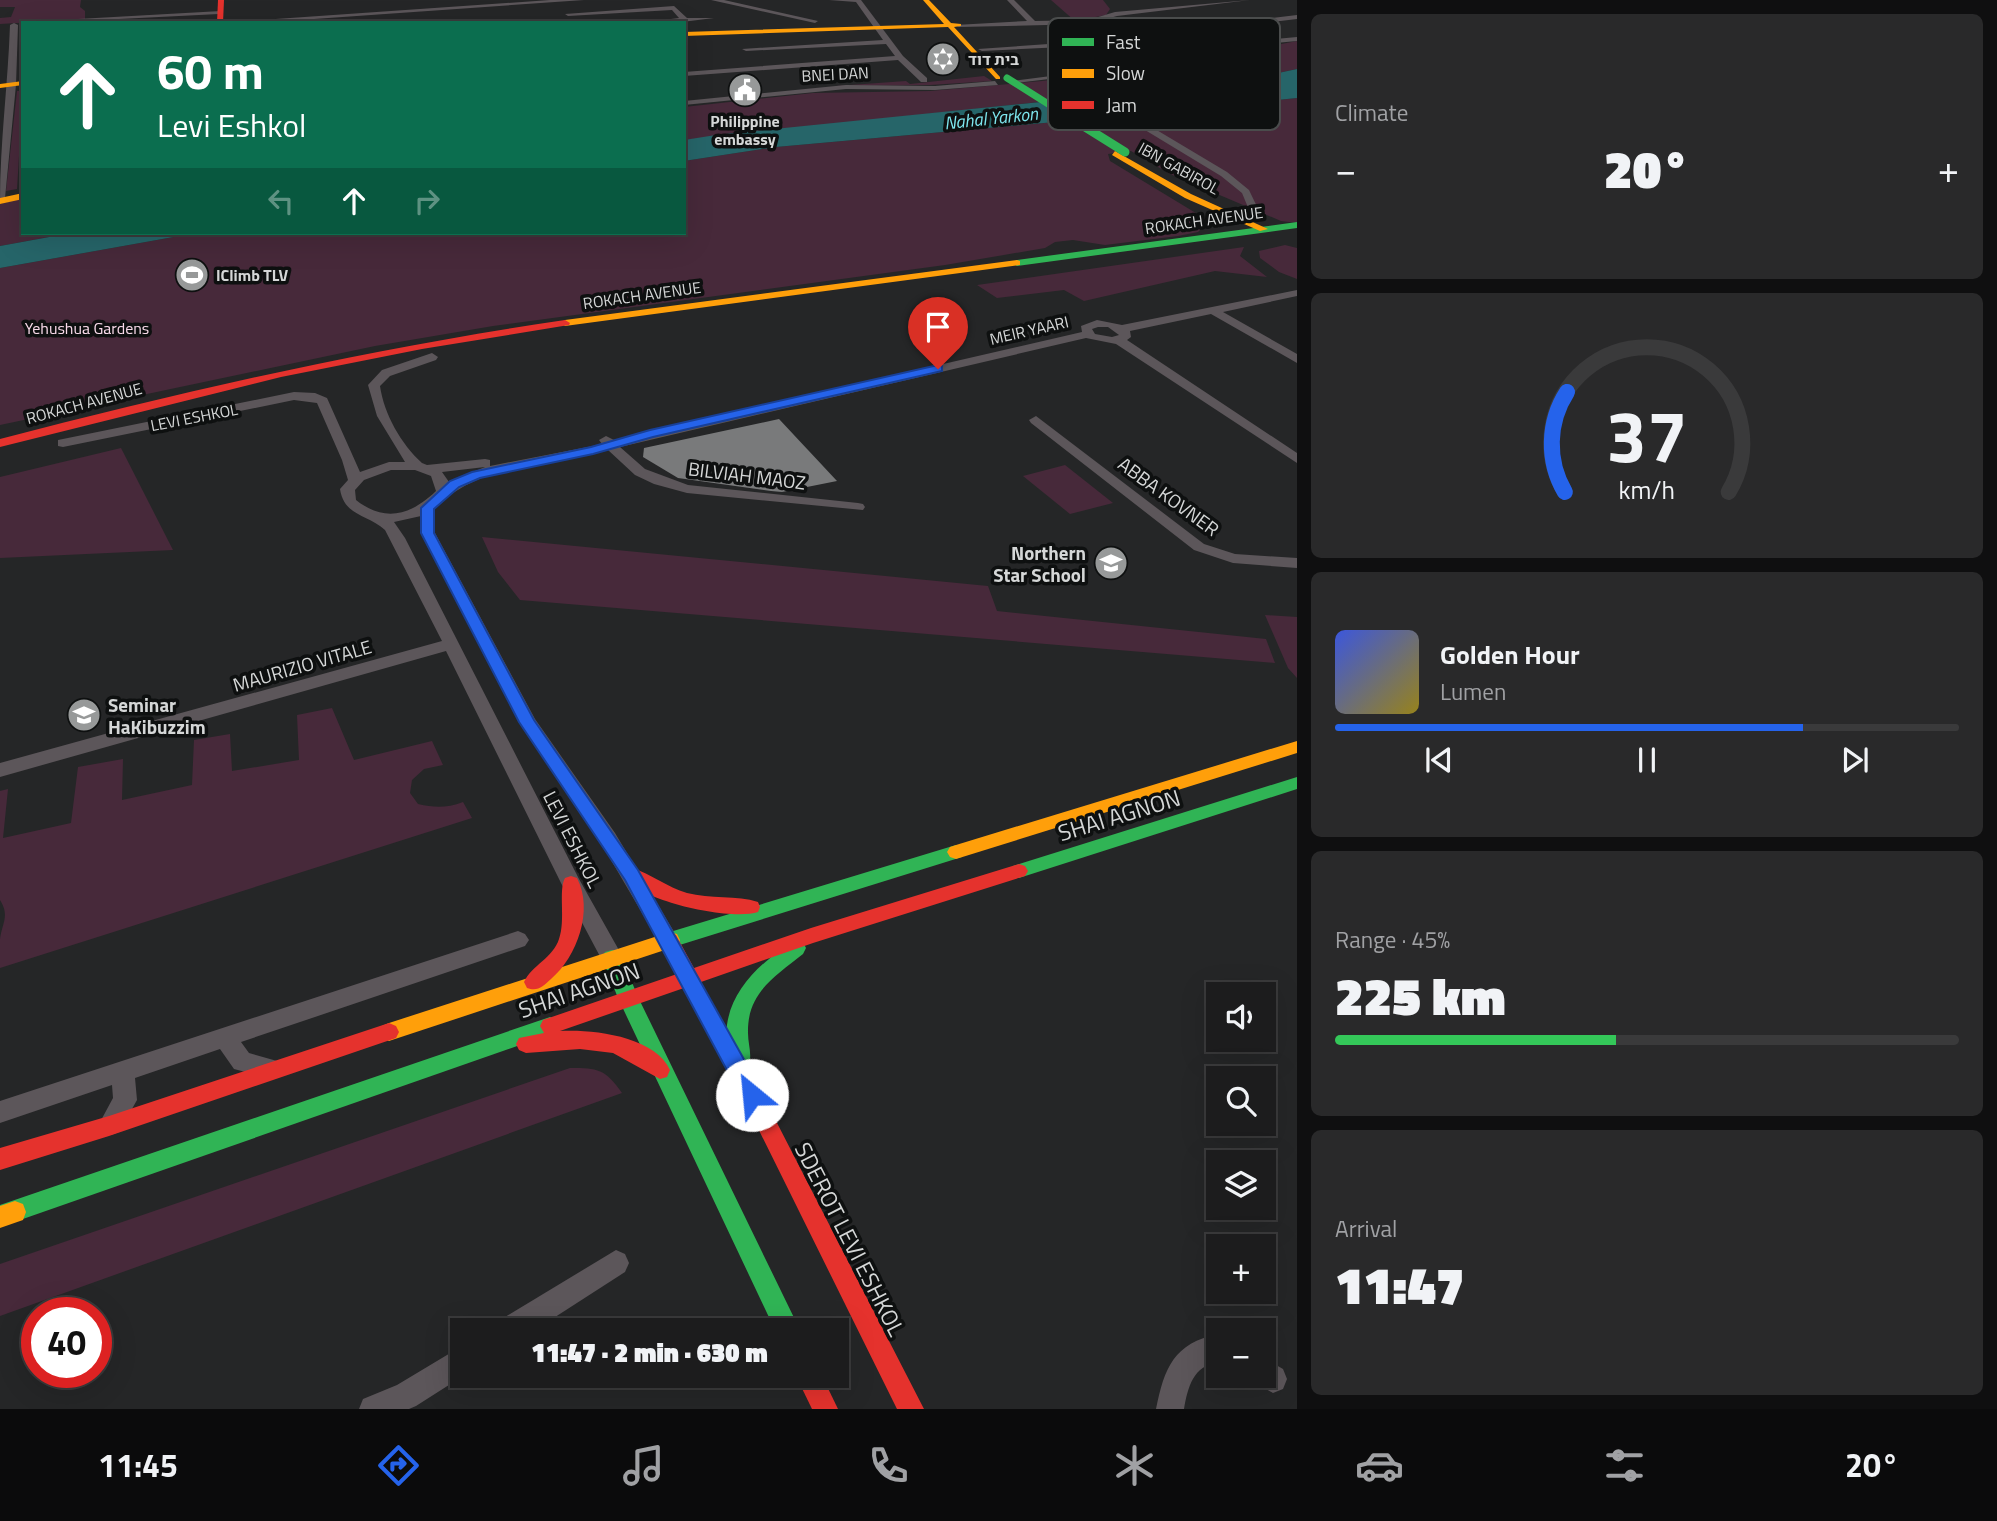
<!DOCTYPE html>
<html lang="en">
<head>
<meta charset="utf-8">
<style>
	body { margin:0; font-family:"Titillium Web",Heebo,sans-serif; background:#29292a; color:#f1f3f6; height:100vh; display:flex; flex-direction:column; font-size:26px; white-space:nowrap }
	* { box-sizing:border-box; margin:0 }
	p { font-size:23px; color:#a0a1a4 }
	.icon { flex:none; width:38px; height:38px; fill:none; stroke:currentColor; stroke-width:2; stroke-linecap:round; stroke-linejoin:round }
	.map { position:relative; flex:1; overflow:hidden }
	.panel { display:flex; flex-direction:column; gap:14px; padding:14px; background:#0f0f10; width:700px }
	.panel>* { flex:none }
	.banner { position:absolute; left:21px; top:21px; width:665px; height:214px; border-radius:0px; box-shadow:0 7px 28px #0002,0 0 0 2px #3a3a3b; background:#0b6e4f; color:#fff; overflow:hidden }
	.buttons { position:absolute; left:1206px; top:982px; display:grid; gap:14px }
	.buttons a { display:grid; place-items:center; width:70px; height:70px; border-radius:0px; background:#1c1c1d; box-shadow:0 7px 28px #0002,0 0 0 2px #3a3a3b; font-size:35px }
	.speed { position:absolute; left:21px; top:1297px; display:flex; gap:14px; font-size:35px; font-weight:700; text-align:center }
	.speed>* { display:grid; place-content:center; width:91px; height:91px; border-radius:50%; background:#1c1c1d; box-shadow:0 7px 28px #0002,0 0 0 2px #3a3a3b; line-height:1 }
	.speed .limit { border:10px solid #d22; background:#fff; color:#111 }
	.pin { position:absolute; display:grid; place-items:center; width:60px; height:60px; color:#fff; margin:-72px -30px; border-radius:50% 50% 50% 0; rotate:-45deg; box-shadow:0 0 7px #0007 }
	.pin .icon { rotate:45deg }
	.me { position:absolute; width:77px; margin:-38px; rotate:332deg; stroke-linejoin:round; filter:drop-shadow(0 0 5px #0008) }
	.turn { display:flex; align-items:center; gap:24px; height:147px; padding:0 21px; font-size:32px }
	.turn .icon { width:91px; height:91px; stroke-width:2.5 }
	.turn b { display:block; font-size:49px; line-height:60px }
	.lanes { display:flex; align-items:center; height:66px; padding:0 21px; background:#0003; justify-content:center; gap:35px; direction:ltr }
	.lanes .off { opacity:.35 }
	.big { font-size:52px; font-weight:800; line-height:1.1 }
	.panel .card { flex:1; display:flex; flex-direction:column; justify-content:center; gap:10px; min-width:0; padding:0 24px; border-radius:10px; background:#29292a }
	.panel .dial { align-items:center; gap:0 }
	.dial svg { height:182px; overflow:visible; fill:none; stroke:#3a3a3b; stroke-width:7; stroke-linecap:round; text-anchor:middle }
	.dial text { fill:#f1f3f6; stroke:none }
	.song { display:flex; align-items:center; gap:21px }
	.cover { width:84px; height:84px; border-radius:10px; background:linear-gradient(135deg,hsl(230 70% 55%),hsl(50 70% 35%)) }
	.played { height:7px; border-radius:4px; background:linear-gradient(90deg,#2563eb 75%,#3a3a3b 75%) }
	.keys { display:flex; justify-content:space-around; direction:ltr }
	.heat { display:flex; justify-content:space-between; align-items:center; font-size:38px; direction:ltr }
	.charge { height:10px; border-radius:5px; background:linear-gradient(90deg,#34c759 45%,#3a3a3b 0) }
	.trip { position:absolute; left:450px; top:1318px; width:399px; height:70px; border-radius:0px; background:#1c1c1d; box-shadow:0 7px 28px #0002,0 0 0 2px #3a3a3b; font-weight:800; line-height:70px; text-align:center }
	.tabs { display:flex; height:112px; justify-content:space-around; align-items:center; background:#0b0b0c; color:#a0a1a4 }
	.tabs .icon { width:49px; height:49px }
	.tabs .on { color:#2563eb }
	.tabs b { font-size:32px; color:#f1f3f6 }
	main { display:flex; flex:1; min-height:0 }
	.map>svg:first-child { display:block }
	.green { fill:#47293a }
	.water { fill:#266569 }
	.building { fill:#797a7b }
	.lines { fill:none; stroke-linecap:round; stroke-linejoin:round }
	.street { fill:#5c565a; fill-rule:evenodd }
	.fast { fill:#30b455; fill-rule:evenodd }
	.slow { fill:#ff9f0a; fill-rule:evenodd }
	.jam { fill:#e5322d; fill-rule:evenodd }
	.fast-bridge-far1 { stroke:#30b455; stroke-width:7 }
	.fast-bridge { stroke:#30b455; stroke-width:9 }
	.route { fill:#2563eb; stroke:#184099; stroke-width:2 }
	.labels { text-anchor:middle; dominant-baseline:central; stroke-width:7; stroke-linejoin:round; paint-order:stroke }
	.far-poi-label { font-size:16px; font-weight:bold; fill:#d5d7d7; stroke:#0e1010; text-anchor:start }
	.far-street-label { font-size:16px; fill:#d5d7d7; stroke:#0e1010 }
	.far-park-label { font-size:16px; fill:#f9daea; stroke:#0e1010 }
	.far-water-label { font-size:18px; font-style:italic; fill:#7ee7ef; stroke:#0e1010 }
	.street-label { font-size:19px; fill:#d5d7d7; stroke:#0e1010 }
	.poi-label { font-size:19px; font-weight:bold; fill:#d5d7d7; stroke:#0e1010; text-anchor:end }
	.near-street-label { font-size:23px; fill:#d5d7d7; stroke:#0e1010 }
	.key { fill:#0e1010; stroke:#4a4c4c; stroke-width:2 }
	.key-label { font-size:19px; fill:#d5d7d7 }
</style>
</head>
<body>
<main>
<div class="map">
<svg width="1297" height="1409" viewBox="0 0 1297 1409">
	<rect width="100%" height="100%" fill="#252627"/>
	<g class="green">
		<polygon points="0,0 81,0 80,7 85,11 85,19 0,24 0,18 11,17 15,7 0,7"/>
		<polygon points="1051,0 1103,0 1110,9 1106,15 1075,21"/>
		<polygon points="1297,41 1297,69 1246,80 684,140 684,107 813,93 930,91 1042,81 1179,64"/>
		<polygon points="984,76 992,81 930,85 836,86 906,81 910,84"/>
		<polygon points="17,91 23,91 17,189 6,191"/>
		<path d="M1297 98V223L1281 221 1170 174 1131 151 1108 154 1110 161 1209 221 1198 232 1178 236 1105 245 1073 240 1055 242 1045 248 945 265 493 326 375 346 0 425V268L196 233H684V161L776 147 1055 122C1084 119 1131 103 1156 120V112Z"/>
		<polygon points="23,198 23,233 71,233 0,246 0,204"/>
		<polygon points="1285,245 1297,248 1297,279 1279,272 1260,258 1259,251"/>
		<polygon points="1244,247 1240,256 1267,277 1215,271 1084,301 1064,290 997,298 977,285"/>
		<polygon points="121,448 173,550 0,558 0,477"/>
		<polygon points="1065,465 1113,503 1070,514 1023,476"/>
		<polygon points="482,537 988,586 997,611 1266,639 1275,663 520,600 498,572"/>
		<polygon points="1265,615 1297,617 1297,678 1288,668"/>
		<path d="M332 708 354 760 432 741 443 765 424 769 412 780 410 793 418 804C435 808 447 808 463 802L472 818 0 968C0 959 0 948 0 939 2 923 10 916 0 900V791L8 789 3 838 71 823 78 767 123 759 122 800 192 785 194 740 230 734 232 771 299 760 297 715Z"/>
		<path d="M570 1068C598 1068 605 1069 622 1093L0 1316V1264Z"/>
	</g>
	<g class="water">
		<path d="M1297 69V98L1156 112 1157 121C1131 103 1085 118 1055 122L776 147 684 161V140L716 135 1178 88 1246 80Z"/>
		<polygon points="71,233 196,233 0,268 0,246"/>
	</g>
	<polygon class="building" points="779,419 837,481 782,492 771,491 678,478 643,457 644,448"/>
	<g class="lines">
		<g class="street">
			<polygon points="550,0 584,0 257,23 233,22"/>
			<polygon points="711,0 724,0 818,21 815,23"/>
			<polygon points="829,0 861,0 903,56 927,78 927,82 921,82 898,60 684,76 684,72 895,56 886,44 746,51 742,49 883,40 856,2"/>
			<polygon points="1007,0 1014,0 1035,21 1088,20 1115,12 1250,0 1117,16 1088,24 959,27 955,25 1027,21"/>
			<polygon points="674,6 687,18 714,18 674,23 638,23 679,18 672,10 568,16 565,14"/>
			<polygon points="221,11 219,14 39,23 42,21"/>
			<polygon points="1297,15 1297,19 1063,47 982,51 978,49 1063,43"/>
			<path d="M14 23 18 25 16 85 5 198 0 201C0 142 8 84 10 25Z"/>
			<polygon points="1297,37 1297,41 1266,44 1183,63 1016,83 1012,81 1183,59 1266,40"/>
			<polygon points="1107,79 1107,83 1091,85 1088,89 1227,172 1249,190 1261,215 1260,217 1252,217 1242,193 1221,176 1079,90 1085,81"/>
			<polygon points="995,81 998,85 935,90 846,89 684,105 684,101 846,85 935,86"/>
			<path d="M1297 290V296L1223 312 1297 354V363L1211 314 1130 331 1131 337 1127 340 1297 453V463L1116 344 1086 338 620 447 645 469 688 485 858 503 863 504 865 507 863 510 687 493 654 484 635 475 608 450C549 466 481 462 435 508V533L535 719 615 833 676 935 680 941 676 947 669 950 662 947 601 843 519 722 421 533V516L394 522 405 538 579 879 620 952 623 958 620 964 612 967 604 964 561 883 446 651 0 777V763L442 641 385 530C367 514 344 516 340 489L348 480 342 460 317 403 294 400 63 447 58 446V440L294 392 315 393 327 398 360 472 389 462H405L377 416 368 385 382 370 432 353 438 357 436 360 390 376 380 386C384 414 401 444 422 463L427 465 485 459 490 460V466L593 446 602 444 599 440 606 436 614 440 1082 332 1081 326 1097 320 1122 325ZM1098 327H1108L1119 335 1112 337 1095 334 1092 329ZM485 467 449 482 442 472ZM391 470H415L431 476 436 491C411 515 385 523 356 500L355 490 364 480Z"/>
			<polygon points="1036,416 1204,544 1235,554 1297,558 1297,568 1233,563 1194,550 1031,423 1029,420"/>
			<polygon points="518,931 525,934 529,940 525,946 241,1042 249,1053 277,1061 281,1068 277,1075 269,1078 234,1069 220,1049 135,1078 137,1100 119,1132 111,1135 103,1132 99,1124 113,1098 112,1085 0,1123 0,1101"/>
			<polygon points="616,1250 625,1254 629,1263 625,1272 535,1330 496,1330 500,1320"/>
			<path d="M1218 1334V1362C1193 1366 1188 1387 1184 1409H1156C1164 1368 1174 1343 1218 1334Z"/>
			<polygon points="462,1346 463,1376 416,1406 409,1409 359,1409 363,1399 397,1385"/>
			<polygon points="1264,1358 1283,1369 1287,1379 1283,1389 1273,1393 1254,1382 1252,1376 1264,1376"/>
		</g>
		<g class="fast">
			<polygon points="1297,222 1297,228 1017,266 1012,263 1017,260"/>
			<polygon points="1297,777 1297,789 1019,878 1013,876 1010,871 1013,866"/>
			<polygon points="956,845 962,847 965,852 962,857 670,948 663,946 660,940 663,934 670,932"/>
			<path d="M796 940 803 942 806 948 803 954C774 977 747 993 748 1033 748 1045 753 1056 748 1067L741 1069 734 1067C714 1025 736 985 769 959 777 952 785 944 796 940Z"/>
			<polygon points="612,950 619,952 622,958 638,997 800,1330 775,1330 618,998 602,958 605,952"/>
			<polygon points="550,1017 557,1020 560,1026 557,1032 0,1227 0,1205"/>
		</g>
		<g class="slow">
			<polygon points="923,0 929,0 951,23 961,24 961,26 954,27 1000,77 1000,79 996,79 948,27 684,36 684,32 944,24"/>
			<polygon points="23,81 23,85 0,88 0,84"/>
			<polygon points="1115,151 1191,194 1268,229 1260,231 1185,198 1112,155"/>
			<polygon points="23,193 23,199 0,204 0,198"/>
			<polygon points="1017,260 1020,261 1020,265 565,326 560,323 565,320"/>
			<polygon points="1297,741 1297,753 956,859 950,857 947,852 950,847 956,845"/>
			<polygon points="670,932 677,934 680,940 677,946 389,1041 382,1038 379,1032 382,1026 389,1023"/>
			<polygon points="15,1201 23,1204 26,1212 23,1220 0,1228 0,1206"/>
		</g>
		<g class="jam">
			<polygon points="218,0 224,0 223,23 217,23"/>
			<path d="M565 320 570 323 569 325 422 349 281 377 0 447V439C187 390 374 348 565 320Z"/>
			<path d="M1019 864 1025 866 1028 871 1025 876 813 943 701 982 759 1088 924 1409H897L745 1102 684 988 560 1031C592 1029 655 1036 670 1070L667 1077 660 1079 613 1053 580 1049 526 1053 519 1050 516 1044 519 1038 544 1033 540 1026 543 1020 677 974 659 941 662 935 669 933 676 935 694 968 811 928Z"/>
			<path d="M632 868C651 874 667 887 687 893 710 899 737 895 758 902L760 907 758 912C730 921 637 901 623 875L626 870Z"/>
			<path d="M571 876 577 878C594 910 577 957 551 979 543 986 538 992 527 988L524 982C532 965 553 958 559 939 566 920 558 890 565 878Z"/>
			<polygon points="389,1023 396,1026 399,1032 396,1038 109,1136 0,1170 0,1148 109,1116"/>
			<polygon points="796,1376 822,1376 838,1409 812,1409"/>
		</g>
		<polyline class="fast-bridge-far1" points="1007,78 1072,119"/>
		<polyline class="fast-bridge" points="1069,117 1125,152"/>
	</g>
	<polygon class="route" points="938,365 942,366 942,371 653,437 593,454 480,478 459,487 434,509 434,533 534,720 638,870 760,1088 763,1095 760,1102 752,1105 744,1102 625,880 519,722 421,533 421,508 450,481 472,472 591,447 650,430"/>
	<defs>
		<symbol id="synagogue-disc" viewBox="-11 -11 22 22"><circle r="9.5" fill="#979999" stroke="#0e1010"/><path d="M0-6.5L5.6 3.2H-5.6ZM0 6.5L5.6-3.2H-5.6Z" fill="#fff"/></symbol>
		<symbol id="civic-disc" viewBox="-11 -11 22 22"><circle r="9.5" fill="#979999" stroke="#0e1010"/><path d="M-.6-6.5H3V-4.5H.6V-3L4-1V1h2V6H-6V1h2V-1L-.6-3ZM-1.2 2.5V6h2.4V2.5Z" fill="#fff"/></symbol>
		<symbol id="stadium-disc" viewBox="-11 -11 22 22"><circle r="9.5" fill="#979999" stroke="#0e1010"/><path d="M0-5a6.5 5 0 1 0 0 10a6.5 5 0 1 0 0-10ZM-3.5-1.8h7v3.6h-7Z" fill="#fff"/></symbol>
		<symbol id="school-disc" viewBox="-11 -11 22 22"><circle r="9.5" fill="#979999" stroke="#0e1010"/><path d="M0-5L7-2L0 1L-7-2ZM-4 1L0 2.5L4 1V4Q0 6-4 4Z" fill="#fff"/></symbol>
		<symbol id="university-disc" viewBox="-11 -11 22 22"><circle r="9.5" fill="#979999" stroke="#0e1010"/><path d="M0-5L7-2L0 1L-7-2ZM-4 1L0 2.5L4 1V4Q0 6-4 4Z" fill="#fff"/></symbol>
	</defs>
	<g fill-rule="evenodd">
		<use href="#synagogue-disc" x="924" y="40" width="38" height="38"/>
		<use href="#civic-disc" x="726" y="71" width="38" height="38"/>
		<use href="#stadium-disc" x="173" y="256" width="38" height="38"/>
		<use href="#school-disc" x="1092" y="544" width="38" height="38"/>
		<use href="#university-disc" x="65" y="696" width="38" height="38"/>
	</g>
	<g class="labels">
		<g class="far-poi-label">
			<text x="968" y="59">בית דוד</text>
			<text x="745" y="121" text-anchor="middle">Philippine<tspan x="745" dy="18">embassy</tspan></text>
			<text x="216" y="275">IClimb TLV</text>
		</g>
		<g class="far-street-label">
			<text transform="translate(835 74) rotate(-3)">BNEI DAN</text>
			<text transform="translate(1179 168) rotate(29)">IBN GABIROL</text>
			<text transform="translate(1204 220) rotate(-8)">ROKACH AVENUE</text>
			<text transform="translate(642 295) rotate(-8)">ROKACH AVENUE</text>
			<text transform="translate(1029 330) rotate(-13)">MEIR YAARI</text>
			<text transform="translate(84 403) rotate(-15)">ROKACH AVENUE</text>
			<text transform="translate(194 417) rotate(-11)">LEVI ESHKOL</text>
		</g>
		<g class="far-park-label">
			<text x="87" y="328">Yehushua Gardens</text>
		</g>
		<g class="far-water-label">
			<text transform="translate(991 118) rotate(-6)">Nahal Yarkon</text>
		</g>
		<g class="street-label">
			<text transform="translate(747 475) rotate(7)">BILVIAH MAOZ</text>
			<text transform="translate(1169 496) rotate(36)">ABBA KOVNER</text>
			<text transform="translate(302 665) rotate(-16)">MAURIZIO VITALE</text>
			<text transform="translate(573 839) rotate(63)">LEVI ESHKOL</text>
		</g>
		<g class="poi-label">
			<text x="1086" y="552">Northern<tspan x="1086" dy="22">Star School</tspan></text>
			<text x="108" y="704" text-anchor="start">Seminar<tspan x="108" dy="22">HaKibuzzim</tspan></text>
		</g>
		<g class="near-street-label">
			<text transform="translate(1119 815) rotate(-17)">SHAI AGNON</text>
			<text transform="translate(579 990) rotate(-19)">SHAI AGNON</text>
			<text transform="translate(850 1239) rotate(63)">SDEROT LEVI ESHKOL</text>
		</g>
	</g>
	<rect x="1048" y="18" width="232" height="112" rx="10" class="key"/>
	<rect x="1062" y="38" width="32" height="8" fill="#30b455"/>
	<rect x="1062" y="69" width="32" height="9" fill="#ff9f0a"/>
	<rect x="1062" y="101" width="32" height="8" fill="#e5322d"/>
	<g class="key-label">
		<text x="1106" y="49">Fast</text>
		<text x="1106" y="80">Slow</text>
		<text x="1106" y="112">Jam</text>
	</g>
</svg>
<div class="buttons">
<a><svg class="icon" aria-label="sound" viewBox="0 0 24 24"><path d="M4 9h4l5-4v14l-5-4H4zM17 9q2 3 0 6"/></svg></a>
<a><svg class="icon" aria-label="search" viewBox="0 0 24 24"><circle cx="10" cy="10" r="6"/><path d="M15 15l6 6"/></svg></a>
<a><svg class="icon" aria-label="layers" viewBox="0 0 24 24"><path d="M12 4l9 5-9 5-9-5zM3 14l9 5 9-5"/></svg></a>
<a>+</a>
<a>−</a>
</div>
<div class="speed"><div class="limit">40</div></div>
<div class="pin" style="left:938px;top:369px;background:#d93025"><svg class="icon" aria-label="arrive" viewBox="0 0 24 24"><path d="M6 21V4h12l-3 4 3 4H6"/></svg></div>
<svg class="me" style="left:752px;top:1095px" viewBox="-20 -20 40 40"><circle r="19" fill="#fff"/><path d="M0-13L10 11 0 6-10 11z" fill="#2563eb"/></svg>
<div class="trip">11:47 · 2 min · 630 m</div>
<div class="banner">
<div class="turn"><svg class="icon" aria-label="ahead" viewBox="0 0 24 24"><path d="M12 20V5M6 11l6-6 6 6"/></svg><div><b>60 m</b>Levi Eshkol</div></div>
<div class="lanes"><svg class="icon off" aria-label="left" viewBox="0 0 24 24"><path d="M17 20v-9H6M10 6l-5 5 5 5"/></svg><svg class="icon" aria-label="ahead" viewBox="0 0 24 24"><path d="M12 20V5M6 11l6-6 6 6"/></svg><svg class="icon off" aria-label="right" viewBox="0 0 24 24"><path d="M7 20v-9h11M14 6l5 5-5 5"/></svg></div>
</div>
</div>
<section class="panel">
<div class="card"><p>Climate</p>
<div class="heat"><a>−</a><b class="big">20°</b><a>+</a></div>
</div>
<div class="card dial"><svg viewBox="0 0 100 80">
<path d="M14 69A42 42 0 1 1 86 69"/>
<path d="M14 69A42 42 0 0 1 15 25" stroke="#2563eb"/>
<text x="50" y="56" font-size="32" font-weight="700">37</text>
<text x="50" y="72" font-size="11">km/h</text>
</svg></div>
<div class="card">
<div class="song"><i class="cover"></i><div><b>Golden Hour</b><p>Lumen</p></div></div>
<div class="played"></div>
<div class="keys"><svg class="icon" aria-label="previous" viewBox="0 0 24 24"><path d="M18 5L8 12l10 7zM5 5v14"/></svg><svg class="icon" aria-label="pause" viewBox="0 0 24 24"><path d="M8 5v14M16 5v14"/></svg><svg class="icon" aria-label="next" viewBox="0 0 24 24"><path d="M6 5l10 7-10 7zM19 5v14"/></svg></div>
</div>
<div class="card"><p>Range · 45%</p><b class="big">225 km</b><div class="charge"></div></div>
<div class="card"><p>Arrival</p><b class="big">11:47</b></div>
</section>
</main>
<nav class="tabs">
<b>11:45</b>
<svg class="icon on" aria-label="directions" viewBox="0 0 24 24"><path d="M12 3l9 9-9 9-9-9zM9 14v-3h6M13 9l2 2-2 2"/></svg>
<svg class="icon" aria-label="music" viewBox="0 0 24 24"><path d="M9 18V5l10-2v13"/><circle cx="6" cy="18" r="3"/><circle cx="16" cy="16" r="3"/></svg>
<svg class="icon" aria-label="phone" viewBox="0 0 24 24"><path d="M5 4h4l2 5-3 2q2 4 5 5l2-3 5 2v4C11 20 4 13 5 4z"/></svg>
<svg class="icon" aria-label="climate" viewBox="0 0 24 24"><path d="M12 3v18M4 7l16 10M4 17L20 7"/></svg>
<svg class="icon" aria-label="car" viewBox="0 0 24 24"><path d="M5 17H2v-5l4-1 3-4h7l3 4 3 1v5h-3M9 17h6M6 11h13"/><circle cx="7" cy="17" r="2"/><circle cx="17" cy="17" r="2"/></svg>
<svg class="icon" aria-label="filters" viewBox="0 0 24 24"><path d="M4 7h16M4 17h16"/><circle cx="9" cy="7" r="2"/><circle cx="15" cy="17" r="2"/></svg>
<b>20°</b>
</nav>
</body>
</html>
